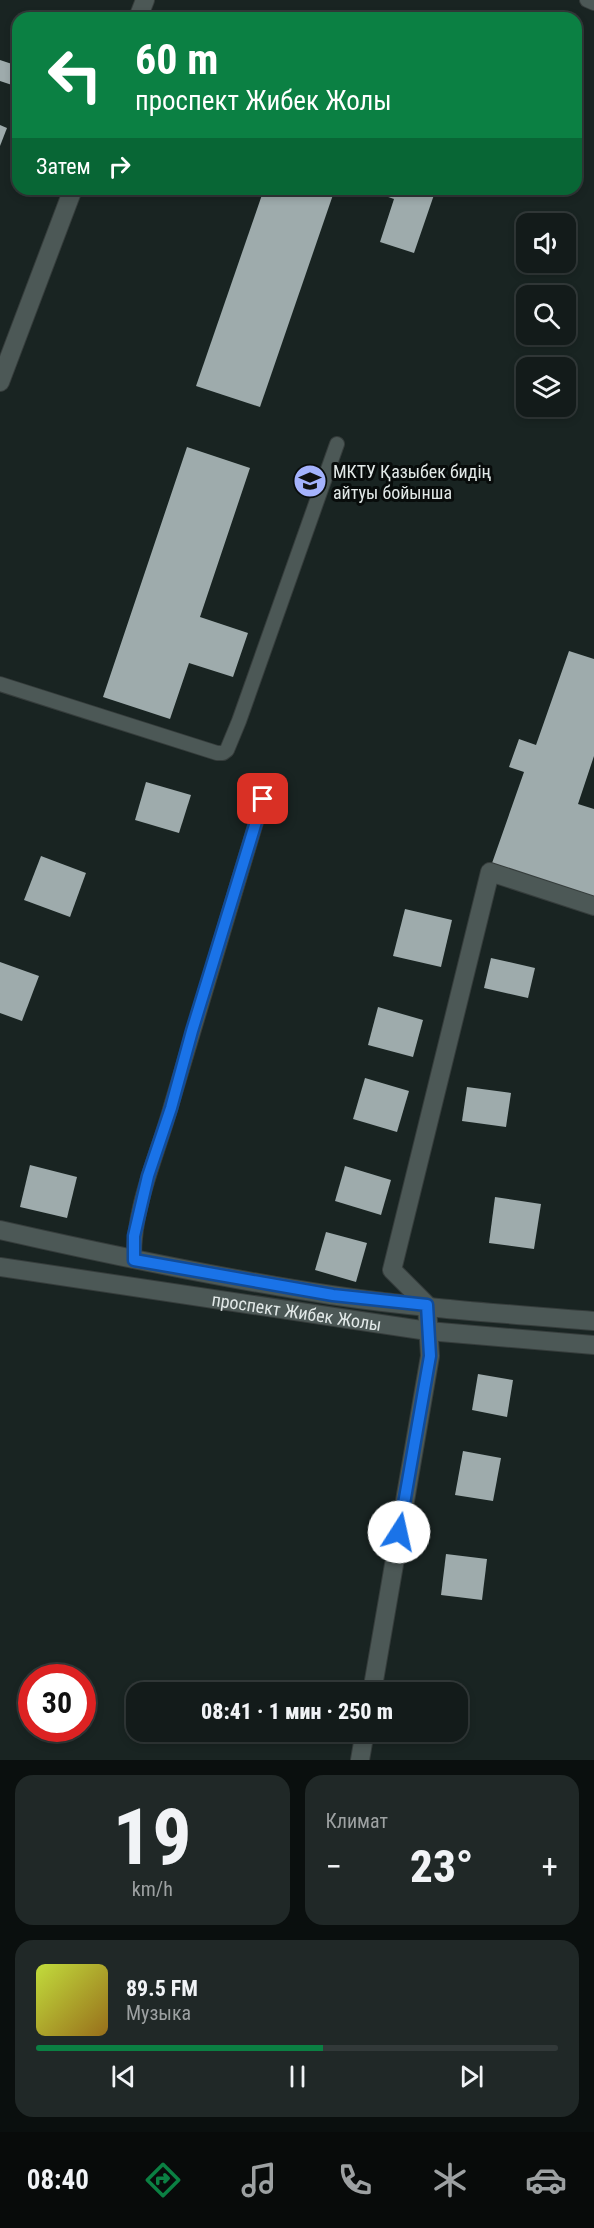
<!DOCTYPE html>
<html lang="ru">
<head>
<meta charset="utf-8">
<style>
	body { margin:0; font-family:"Roboto Condensed",sans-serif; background:#202827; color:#f1f3f6; height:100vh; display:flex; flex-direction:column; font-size:22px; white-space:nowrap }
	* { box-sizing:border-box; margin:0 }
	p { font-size:20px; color:#9da1a2 }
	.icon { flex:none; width:33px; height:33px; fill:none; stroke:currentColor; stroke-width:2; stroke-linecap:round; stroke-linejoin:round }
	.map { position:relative; height:1760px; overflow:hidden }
	.sheet { display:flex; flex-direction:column; gap:15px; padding:15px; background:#0a0f0e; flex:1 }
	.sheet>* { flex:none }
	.top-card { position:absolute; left:12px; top:12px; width:570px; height:183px; border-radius:18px; box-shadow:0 3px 9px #0003,0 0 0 2px #323939; background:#0b8043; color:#fff; overflow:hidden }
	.tools { position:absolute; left:516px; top:213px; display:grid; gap:12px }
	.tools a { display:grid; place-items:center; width:60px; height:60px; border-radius:12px; background:#131b1a; box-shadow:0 3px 9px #0003,0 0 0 2px #323939; font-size:30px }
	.speed { position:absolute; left:18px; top:1664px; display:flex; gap:12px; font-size:30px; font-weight:700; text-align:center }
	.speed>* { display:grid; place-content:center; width:78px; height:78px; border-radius:50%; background:#131b1a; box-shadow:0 3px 9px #0003,0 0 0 2px #323939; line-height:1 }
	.speed .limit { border:9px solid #d22; background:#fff; color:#111 }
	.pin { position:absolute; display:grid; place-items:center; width:51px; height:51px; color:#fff; margin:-26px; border-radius:12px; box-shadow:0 3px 9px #0006 }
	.me { position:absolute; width:66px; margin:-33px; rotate:10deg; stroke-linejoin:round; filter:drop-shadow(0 0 4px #0008) }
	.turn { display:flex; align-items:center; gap:21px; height:126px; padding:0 24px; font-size:27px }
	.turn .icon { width:78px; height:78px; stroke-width:2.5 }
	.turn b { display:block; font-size:42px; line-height:51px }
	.then { display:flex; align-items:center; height:57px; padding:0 24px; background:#0003; gap:12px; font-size:22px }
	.big { font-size:45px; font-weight:800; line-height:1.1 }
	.sheet .card { flex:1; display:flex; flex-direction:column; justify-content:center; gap:9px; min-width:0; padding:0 21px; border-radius:18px; background:#202827 }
	.sheet .dial { align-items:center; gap:0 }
	.dial b { font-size:78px; line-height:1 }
	.song { display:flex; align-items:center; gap:18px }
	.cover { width:72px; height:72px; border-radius:9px; background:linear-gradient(135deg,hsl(70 70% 55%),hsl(40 70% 35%)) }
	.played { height:6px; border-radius:3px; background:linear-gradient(90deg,#0b8043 55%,#323939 55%) }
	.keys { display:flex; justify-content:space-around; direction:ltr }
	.heat { display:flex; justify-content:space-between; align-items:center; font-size:33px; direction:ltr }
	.sheet .tiles { flex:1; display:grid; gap:15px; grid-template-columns:1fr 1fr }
	.card:last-child { grid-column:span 2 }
	.trip { position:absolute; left:126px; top:1682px; width:342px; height:60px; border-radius:18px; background:#131b1a; box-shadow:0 3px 9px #0003,0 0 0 2px #323939; font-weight:800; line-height:60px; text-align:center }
	.dock { display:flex; height:96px; justify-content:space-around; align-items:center; background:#080b0a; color:#9da1a2 }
	.dock .icon { width:42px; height:42px }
	.dock .on { color:#0b8043 }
	.dock b { font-size:27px; color:#f1f3f6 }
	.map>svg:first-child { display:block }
	.building { fill:#9eabac }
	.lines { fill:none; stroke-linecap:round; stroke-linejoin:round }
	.lane-casing { stroke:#363d3c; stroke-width:16 }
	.street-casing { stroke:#363d3c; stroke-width:20 }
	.secondary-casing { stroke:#363d3c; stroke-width:20 }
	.lane { stroke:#4c5856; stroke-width:14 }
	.street { stroke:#4c5856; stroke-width:18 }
	.secondary { stroke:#4c5856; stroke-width:18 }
	.route-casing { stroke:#114b97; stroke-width:15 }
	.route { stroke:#1a73e8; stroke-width:10 }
	.labels { text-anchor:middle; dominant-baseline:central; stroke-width:6; stroke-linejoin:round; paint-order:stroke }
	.poi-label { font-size:18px; fill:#e2e9e8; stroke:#080c0b; text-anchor:start }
	.street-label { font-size:18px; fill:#e2e9e8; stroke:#080c0b }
</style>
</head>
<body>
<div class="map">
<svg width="594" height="1760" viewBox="0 0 594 1760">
	<rect width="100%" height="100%" fill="#192422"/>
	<g class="building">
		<polygon points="0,60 18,66 18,87 0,81"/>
		<polygon points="0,125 7,128 0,146"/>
		<polygon points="264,189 335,189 260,407 196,386"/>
		<polygon points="365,189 436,189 414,253 380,242 394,199"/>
		<polygon points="187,447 250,468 200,617 248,633 233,677 189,663 170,719 103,697"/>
		<polygon points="569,651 594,659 594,756 578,804 594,809 594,901 491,866 524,772 509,767 519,739 536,745"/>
		<polygon points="146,782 191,795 179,833 135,820"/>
		<polygon points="41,856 86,873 70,917 24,900"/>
		<polygon points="405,909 452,920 441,967 393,956"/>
		<polygon points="491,958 535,968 528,998 484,988"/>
		<polygon points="0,962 39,976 22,1021 0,1013"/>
		<polygon points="378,1007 423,1020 413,1057 368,1045"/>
		<polygon points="365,1078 409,1091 397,1132 353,1119"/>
		<polygon points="467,1087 511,1093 506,1127 462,1121"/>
		<polygon points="30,1165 77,1177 67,1218 20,1207"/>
		<polygon points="345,1166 391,1180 381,1215 335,1201"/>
		<polygon points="495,1197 541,1204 534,1249 489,1243"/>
		<polygon points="326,1232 367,1243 356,1282 315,1270"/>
		<polygon points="478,1374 513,1380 507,1417 472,1410"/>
		<polygon points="463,1451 501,1458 493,1501 455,1495"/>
		<polygon points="446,1554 487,1559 482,1600 441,1595"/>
	</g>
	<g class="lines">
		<defs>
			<g id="lane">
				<polyline points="587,0 594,3"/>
				<polyline points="0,684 217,753 223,753 227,750 239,721 337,444"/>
				<path d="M134 1260C133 1206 157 1157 171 1106 201 1003 232 901 263 799"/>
			</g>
			<g id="street">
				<polyline points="372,1692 430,1356 427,1305 392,1270 490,872 594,906"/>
				<polyline points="360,1760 365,1731"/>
			</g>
			<g id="secondary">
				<polyline points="138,18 145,0"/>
				<polyline points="0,382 73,189"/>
				<path d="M0 1230C110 1255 220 1278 331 1295 417 1308 507 1314 594 1321"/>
				<path id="s1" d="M0 1267 428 1331 594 1345"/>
			</g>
		</defs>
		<use href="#lane" class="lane-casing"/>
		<use href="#street" class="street-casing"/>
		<use href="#secondary" class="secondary-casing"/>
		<use href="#lane" class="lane"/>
		<use href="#street" class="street"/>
		<use href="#secondary" class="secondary"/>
	</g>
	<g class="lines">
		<defs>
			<polyline id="route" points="263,799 192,1031 171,1108 148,1176 134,1236 134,1260 333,1295 427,1305 430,1356 399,1532"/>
		</defs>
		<use href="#route" class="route-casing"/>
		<use href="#route" class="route"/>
	</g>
	<defs>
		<symbol id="university-disc" viewBox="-11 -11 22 22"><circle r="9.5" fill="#a4b2fc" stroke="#080c0b"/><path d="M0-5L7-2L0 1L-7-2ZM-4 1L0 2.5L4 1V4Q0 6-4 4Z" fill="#111"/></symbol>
	</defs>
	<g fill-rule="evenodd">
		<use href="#university-disc" x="291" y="462" width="38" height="38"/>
	</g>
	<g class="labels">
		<g class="poi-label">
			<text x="333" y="471">МКТУ Қазыбек бидің<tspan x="333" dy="21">айтуы бойынша</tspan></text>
		</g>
		<g class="street-label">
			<text stroke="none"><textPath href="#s1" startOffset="300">проспект Жибек Жолы</textPath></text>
		</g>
	</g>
</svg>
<div class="tools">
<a><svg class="icon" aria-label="sound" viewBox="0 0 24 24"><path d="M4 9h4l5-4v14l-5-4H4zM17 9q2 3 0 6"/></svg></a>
<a><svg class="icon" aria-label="search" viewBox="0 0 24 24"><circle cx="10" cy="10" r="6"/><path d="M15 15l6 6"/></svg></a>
<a><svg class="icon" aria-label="layers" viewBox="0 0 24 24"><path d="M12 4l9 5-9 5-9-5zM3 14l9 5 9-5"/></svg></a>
</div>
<div class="speed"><div class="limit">30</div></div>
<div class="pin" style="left:263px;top:799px;background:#d93025"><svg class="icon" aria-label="arrive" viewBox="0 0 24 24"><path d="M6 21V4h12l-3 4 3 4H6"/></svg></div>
<svg class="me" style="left:399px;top:1532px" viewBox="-20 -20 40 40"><circle r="19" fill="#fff"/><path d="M0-13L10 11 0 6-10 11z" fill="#1a73e8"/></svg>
<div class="trip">08:41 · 1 мин · 250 m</div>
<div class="top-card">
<div class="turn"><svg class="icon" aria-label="left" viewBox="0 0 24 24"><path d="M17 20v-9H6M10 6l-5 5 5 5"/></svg><div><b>60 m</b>проспект Жибек Жолы</div></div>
<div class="then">Затем<svg class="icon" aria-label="right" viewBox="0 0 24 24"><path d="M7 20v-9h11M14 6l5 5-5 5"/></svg></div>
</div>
</div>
<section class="sheet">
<div class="tiles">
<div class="card dial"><b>19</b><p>km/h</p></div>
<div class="card"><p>Климат</p>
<div class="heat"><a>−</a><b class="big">23°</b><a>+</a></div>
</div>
<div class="card">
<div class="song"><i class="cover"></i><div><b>89.5 FM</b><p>Музыка</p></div></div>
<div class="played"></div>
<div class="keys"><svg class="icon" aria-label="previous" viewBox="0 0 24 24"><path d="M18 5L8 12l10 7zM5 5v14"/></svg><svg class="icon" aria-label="pause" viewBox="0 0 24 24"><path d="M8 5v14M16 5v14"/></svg><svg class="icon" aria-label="next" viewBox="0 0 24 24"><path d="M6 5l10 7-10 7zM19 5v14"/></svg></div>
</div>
</div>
</section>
<nav class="dock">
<b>08:40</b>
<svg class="icon on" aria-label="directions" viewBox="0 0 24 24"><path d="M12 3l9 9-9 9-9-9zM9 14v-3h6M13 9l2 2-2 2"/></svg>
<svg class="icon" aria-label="music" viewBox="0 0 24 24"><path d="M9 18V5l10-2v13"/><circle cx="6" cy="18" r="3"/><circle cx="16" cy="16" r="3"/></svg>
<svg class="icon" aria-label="phone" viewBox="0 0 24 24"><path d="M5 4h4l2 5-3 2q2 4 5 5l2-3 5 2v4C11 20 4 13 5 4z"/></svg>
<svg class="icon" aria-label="climate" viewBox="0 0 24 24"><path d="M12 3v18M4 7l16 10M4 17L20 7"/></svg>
<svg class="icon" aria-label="car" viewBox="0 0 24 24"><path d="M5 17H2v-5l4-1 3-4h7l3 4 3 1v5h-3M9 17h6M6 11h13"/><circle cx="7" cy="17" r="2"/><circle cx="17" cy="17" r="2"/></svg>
</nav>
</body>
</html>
